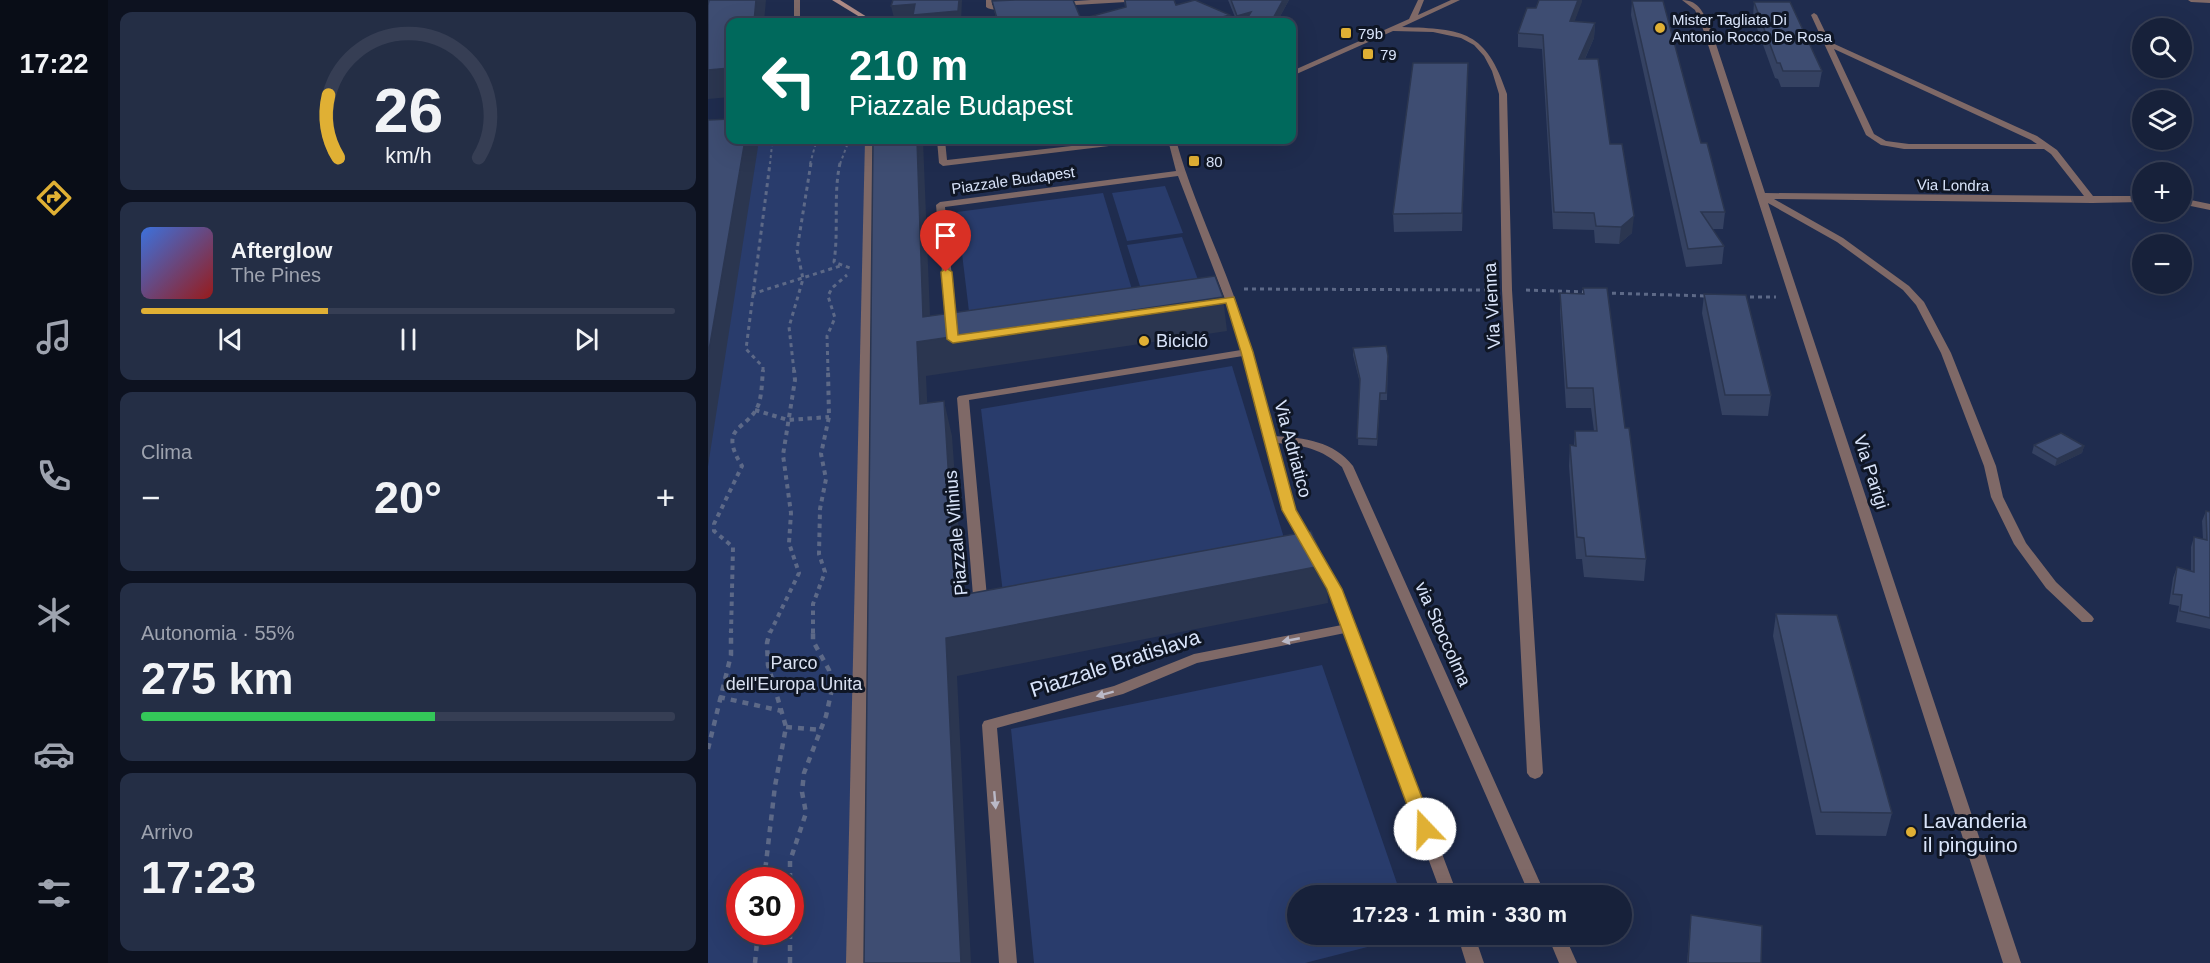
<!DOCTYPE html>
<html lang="it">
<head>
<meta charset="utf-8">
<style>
	body { margin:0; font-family:Arial,sans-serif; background:#242e45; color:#f1f3f6; height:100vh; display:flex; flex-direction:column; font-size:22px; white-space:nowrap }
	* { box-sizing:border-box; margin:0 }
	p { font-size:20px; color:#9ea3af }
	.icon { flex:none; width:33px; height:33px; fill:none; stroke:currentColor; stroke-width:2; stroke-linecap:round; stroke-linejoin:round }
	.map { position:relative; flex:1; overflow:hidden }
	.sheet { display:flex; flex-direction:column; gap:12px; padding:12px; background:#0d1220; width:600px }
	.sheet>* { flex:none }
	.top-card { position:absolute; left:18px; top:18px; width:570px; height:126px; border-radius:12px; box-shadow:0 6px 24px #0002,0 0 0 2px #363e54; background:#00695c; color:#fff; overflow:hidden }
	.buttons { position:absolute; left:1424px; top:18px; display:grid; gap:12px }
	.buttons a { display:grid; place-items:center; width:60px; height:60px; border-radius:50%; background:#17213a; box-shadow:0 6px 24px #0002,0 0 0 2px #363e54; font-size:30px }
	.speed { position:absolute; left:18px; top:867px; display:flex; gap:12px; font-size:30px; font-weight:700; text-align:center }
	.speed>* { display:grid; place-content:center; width:78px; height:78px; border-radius:50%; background:#17213a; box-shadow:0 6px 24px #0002,0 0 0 2px #363e54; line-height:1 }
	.speed .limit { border:9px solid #d22; background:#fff; color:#111 }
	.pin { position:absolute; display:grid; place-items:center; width:51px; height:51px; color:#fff; margin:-62px -26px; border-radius:50% 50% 50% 0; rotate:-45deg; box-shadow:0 0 6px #0007 }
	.pin .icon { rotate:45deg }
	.me { position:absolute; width:66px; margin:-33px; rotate:339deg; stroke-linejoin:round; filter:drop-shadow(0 0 4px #0008) }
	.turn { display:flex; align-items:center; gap:21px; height:126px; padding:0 24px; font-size:27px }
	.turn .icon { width:78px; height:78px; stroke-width:2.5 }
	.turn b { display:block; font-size:42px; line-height:51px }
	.big { font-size:45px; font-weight:700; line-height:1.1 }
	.sheet .tile { flex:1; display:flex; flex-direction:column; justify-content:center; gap:9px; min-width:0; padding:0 21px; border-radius:12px; background:#242e45 }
	.sheet .dial { align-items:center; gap:0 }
	.dial svg { height:156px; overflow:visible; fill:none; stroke:#363e54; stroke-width:7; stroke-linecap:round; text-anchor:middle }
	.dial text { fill:#f1f3f6; stroke:none }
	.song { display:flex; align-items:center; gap:18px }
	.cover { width:72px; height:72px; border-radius:9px; background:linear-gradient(135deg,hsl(220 70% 55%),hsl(0 70% 35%)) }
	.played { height:6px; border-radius:3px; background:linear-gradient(90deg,#e0b034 35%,#363e54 35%) }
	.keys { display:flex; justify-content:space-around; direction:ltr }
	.heat { display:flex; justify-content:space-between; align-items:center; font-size:33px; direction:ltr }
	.charge { height:9px; border-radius:4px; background:linear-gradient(90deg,#34c759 55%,#363e54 0) }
	.trip { position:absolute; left:579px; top:885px; width:345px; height:60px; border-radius:30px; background:#17213a; box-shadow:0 6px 24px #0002,0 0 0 2px #363e54; font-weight:700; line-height:60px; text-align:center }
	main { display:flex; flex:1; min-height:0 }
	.tab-bar { display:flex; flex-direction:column; width:108px; justify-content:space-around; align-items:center; background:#090d17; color:#9ea3af }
	.tab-bar .icon { width:42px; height:42px }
	.tab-bar .current { color:#e0b034 }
	.tab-bar b { font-size:27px; color:#f1f3f6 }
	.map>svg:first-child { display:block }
	.green { fill:#293c6c; fill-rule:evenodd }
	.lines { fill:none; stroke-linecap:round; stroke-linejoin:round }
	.path-far3 { stroke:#5d6987; stroke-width:2; stroke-dasharray:3 3; stroke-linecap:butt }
	.path-far2 { stroke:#5d6987; stroke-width:3; stroke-dasharray:4 4; stroke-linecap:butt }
	.path-far1 { stroke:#5d6987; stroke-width:4; stroke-dasharray:4.5 4.5; stroke-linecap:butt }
	.path { stroke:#5d6987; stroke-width:4.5; stroke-dasharray:6 6; stroke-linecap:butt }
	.lane { fill:#7f6967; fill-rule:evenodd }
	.street { fill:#7f6967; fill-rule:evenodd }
	.secondary { fill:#ad8a86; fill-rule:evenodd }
	.wall { fill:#354262 }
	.shaded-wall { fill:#2b3650 }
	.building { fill:#3e4d72; stroke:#2b3650; stroke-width:1.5 }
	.oneway { fill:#bab9c7 }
	.route { fill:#e0b034; stroke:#927222; stroke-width:1.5 }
	.poi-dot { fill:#e0b034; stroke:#0f1625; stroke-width:2 }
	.labels { text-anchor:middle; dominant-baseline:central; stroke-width:6; stroke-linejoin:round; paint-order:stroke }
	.far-poi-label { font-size:15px; fill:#d9e4fa; stroke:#0f1625; text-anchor:start }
	.far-street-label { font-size:15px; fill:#d9e4fa; stroke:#0f1625 }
	.street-label { font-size:18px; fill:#d9e4fa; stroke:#0f1625 }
	.poi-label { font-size:18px; fill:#d9e4fa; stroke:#0f1625; text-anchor:start }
	.park-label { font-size:18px; fill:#d9e0f1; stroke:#0f1625 }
	.near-street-label { font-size:21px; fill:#d9e4fa; stroke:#0f1625 }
	.near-poi-label { font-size:21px; fill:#d9e4fa; stroke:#0f1625; text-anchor:start }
</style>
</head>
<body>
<main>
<nav class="tab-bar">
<b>17:22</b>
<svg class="icon current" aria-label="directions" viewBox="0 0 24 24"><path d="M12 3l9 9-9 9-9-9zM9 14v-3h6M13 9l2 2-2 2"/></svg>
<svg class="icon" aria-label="music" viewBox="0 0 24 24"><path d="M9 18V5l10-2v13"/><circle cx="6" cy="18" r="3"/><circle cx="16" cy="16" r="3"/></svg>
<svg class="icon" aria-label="phone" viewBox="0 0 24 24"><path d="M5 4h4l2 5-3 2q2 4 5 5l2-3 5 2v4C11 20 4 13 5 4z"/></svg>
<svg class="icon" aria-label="climate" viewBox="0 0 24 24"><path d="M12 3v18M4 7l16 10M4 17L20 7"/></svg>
<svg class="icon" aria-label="car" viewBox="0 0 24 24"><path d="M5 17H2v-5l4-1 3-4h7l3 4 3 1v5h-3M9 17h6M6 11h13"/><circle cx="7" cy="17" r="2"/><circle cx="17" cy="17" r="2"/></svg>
<svg class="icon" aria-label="filters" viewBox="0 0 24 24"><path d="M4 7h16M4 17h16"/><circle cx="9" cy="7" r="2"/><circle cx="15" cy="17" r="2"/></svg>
</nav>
<section class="sheet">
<div class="tile dial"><svg viewBox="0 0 100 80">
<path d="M14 69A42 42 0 1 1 86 69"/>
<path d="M14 69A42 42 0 0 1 9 37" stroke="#e0b034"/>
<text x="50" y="56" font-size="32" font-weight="700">26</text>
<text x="50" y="72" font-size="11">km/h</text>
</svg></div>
<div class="tile">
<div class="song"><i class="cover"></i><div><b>Afterglow</b><p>The Pines</p></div></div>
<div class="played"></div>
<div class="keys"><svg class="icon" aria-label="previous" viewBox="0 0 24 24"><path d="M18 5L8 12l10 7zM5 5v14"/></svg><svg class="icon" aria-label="pause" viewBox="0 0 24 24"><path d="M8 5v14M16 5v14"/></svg><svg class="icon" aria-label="next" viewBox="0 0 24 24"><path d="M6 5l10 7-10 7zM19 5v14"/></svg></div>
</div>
<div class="tile"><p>Clima</p>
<div class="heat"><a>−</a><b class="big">20°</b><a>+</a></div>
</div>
<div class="tile"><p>Autonomia · 55%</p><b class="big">275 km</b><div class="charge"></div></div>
<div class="tile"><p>Arrivo</p><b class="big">17:23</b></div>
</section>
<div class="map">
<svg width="1502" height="963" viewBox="0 0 1502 963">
	<rect width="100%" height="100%" fill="#1f2c4e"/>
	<g class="green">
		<path d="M22 140H172L171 963H0V466ZM32 880H82V932H32Z"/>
		<polygon points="457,186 475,233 419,241 404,193"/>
		<polygon points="395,193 428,303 263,328 249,212"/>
		<polygon points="474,237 495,293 437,302 419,245"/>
		<polygon points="524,366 576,538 295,593 273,409"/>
		<polygon points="614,665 693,895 590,896 590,934 706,935 597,963 326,963 303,729"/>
	</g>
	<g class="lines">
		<g class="path-far3">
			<polyline points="58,140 64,145 62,164"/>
			<polyline points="102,164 107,146 104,140"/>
			<polyline points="132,164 141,140"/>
		</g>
		<g class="path-far2">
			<path d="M132 163C125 195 131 229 126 262L142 268"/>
			<polyline points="536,289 780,290"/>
			<polyline points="818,290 879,292"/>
			<polyline points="896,293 999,296"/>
			<polyline points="44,294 132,266"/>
			<polyline points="1034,297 1068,297"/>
			<polyline points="55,371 55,367 38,349 62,163"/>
			<polyline points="86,371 81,327 95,279 89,250 103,163"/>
			<polyline points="120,371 119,336 127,318 120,296 124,288 139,275"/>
		</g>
		<g class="path-far1">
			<polyline points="47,410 80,420 121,417"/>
			<path d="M23 633 25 547 6 531V524L34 466C8 424 42 431 51 403 54 393 54 380 55 370"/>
			<polyline points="62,633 91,573 81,543 83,513 75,455 87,380 86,370"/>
			<polyline points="105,633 105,604 117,572 111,554 112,509 118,479 113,454 121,417 120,370"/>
		</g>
		<g class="path">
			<polyline points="11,697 74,711"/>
			<polyline points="78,727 113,730"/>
			<polyline points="0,749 23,655 23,631"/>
			<polyline points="56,880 67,786 78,727 60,665 59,643 62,631"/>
			<polyline points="47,963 50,932"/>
			<polyline points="82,963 82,861 98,813 94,792 96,773 118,716 124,689 121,670 105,641 105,631"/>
		</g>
		<polygon class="lane" points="157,140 165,140 156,963 138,963"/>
		<g class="street">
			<rect x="86" y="0" width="6" height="22"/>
			<path d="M278 0H284V5L300 4 303 6C298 10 283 11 278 7Z"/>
			<polygon points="383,0 421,0 418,2 350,6 347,4 350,2"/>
			<path d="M710 0H716L710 15 743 0H752L694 27C756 29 778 31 799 94L804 290 835 773 832 777 827 779 822 777 819 773 794 290 791 94 784 71 776 56 766 45 753 38 725 32 685 31 584 76V71L701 19Z"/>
			<path d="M974 0C992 0 996 15 1003 29L1057 193 1376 196 1343 154 1336 149H1196L1173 145 1158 135 1103 15 1106 13 1109 15 1122 42 1329 136 1349 150 1385 196H1434V202L1384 203 1066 199 1135 238 1201 286 1216 302 1243 353 1288 466 1295 497 1318 543 1348 582 1384 616 1386 619 1384 622H1374L1338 588 1306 544 1283 497 1276 466 1233 353 1208 305 1195 290 1129 242 1060 203 1313 963H1295L995 29 987 10ZM1126 49 1323 140 1329 144H1201L1178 141 1166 134Z"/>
			<polygon points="1480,0 1502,0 1502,3 1483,2"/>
			<polygon points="229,140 237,140 239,160 417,140 438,140 434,142 235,166 231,163"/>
			<path d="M460 140H468C483 195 508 246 527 299 543 344 555 390 567 436 597 438 625 441 645 466L838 896H822L634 467C614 449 595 445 569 443L587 510 608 547 606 550H598L575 510 535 356 261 400 280 608 278 611H268L266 608 249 398 251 396 533 350 517 299 470 176 237 207 249 328 244 331 239 328 228 205 232 202 468 171Z"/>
			<polygon points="1473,198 1502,204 1502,210 1473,204"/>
			<polygon points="611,558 616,559 634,589 750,896 734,896 637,633 489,663 415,694 289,728 309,963 291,963 274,725 276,721 406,686 486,654 634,625 620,589 605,562"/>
			<polygon points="749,934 766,934 776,963 758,963"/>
			<polygon points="839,934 856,934 869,963 851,963"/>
		</g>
		<polygon class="secondary" points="124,0 132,0 167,22 160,22"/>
	</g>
	<g class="wall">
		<polygon points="416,0 468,5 522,22 289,22 284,1 373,19 417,7"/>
		<polygon points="520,0 581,0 569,22 529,22"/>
		<polygon points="831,0 874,0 866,22 887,23 886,38 877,59 902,144 924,233 911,244 887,243 886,230 845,229 834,49 810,47 810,33 828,8"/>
		<polygon points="924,1 993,143 1017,212 1015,229 1004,229 1016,246 1014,264 978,267 923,15"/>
		<polygon points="1046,2 1114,71 1111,87 1073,87 1070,79 1067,78 1045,17"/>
		<polygon points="760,63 754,231 686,232 685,214"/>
		<polygon points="875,288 917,428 938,559 936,581 876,577 874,559 868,559 861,466 862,445 866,446 867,431 886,431 883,408 858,408 852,312 852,293 875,294"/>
		<polygon points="996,294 1063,395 1060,416 1014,415 994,313"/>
		<polygon points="645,348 680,356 679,400 672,400 669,446 650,445 652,383 645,355"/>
		<polygon points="1326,445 1376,446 1374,453 1347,466 1324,453"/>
		<polygon points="1498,511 1502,512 1502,629 1468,622 1471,606 1461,604 1465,578 1469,567 1483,571 1483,547 1486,537 1495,539 1494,521"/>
		<polygon points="1068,614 1184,813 1178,836 1108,835 1065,636"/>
		<polygon points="983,915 1053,963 979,963"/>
	</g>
	<g class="shaded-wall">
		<polygon points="48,0 58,0 56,22 46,22"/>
		<polygon points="254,0 253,22 207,22 206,17 186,18 183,6"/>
		<polygon points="575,0 581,0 569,22 563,22"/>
		<polygon points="870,0 874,0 874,2 861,36 862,21"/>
		<polygon points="543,12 544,22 530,22 529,16"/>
		<polygon points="522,15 522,22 495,22"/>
		<polygon points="466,18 466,22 459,22"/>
		<polygon points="887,23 886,38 870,74 871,59"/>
		<polygon points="760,63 760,79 754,231 754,213"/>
		<polygon points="22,68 22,97 0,99 0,70"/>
		<polygon points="37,140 47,140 50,147 0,466 0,356"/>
		<polygon points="209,140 215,140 223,340 515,297 519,331 218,376 221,440 212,404 209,342 215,317"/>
		<polygon points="926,216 924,233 911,244 913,227"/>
		<polygon points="672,393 672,400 669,446 669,439"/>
		<polygon points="236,401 244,436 258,634 618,565 620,603 249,676 263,963 253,963 238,638"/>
		<polygon points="1376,446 1374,453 1347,466 1349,459"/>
	</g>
	<g class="building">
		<polygon points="1,0 48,0 46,22 22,22 22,68 0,70 0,5"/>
		<polygon points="185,0 251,0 250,11 205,15 207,4 183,6"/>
		<polygon points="307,0 365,0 373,19 418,7 417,0 466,0 468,5 487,0 522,15 495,22 475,22 466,18 459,22 290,22 284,1"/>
		<polygon points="523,0 575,0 563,22 537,22 543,12 529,16"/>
		<polygon points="831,0 870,0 862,21 887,23 871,59 890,59 902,144 914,144 926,216 913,227 888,226 886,213 846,212 835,35 810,33 819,8 828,8"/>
		<polygon points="924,1 955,1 993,143 999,143 1017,212 993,212 1016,246 980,249"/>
		<polygon points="1046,2 1082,2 1114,71 1075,71 1072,63 1069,63"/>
		<polygon points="705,63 760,63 754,213 685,214"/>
		<polygon points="22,119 22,140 37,140 0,356 0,120"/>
		<polygon points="165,140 209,140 215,317 507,276 515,297 209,342 212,404 236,401 248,596 603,531 618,565 238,638 253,963 156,963"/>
		<polygon points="875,288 899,288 917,428 921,428 938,559 878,556 876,538 869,537 862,445 868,446 867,431 889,431 885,388 859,388 852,293 876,294"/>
		<polygon points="996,294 1038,295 1063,395 1017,395"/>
		<polygon points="678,346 680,356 678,393 672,393 669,439 649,438 652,379 645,348"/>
		<polygon points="1353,433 1376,446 1349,459 1326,445"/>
		<polygon points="1498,511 1502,512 1502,618 1472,611 1474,595 1465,594 1469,567 1486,572 1486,537 1499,540"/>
		<polygon points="1068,614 1129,615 1184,813 1113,812"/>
		<polygon points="983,915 1054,926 1053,963 980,963"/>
	</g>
	<defs><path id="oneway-solid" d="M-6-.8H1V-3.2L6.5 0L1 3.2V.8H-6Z" transform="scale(1.5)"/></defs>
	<g class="oneway">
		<use href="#oneway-solid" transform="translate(583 640) rotate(169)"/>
		<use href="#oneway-solid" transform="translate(397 694) rotate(165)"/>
		<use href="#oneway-solid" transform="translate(287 800) rotate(85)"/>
	</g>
	<polygon class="route" points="238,268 244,272 250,335 526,297 545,352 588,510 634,589 726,829 723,834 710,834 708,829 619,589 574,510 533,352 518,303 245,343 239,339 233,272"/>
	<g class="poi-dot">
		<circle cx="952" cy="28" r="6"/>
		<rect x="632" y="27" width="12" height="12" rx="3"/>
		<rect x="654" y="48" width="12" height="12" rx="3"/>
		<rect x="480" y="155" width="12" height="12" rx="3"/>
		<circle cx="436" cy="341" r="6"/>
		<circle cx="1203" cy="832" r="6"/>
	</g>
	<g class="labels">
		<g class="far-poi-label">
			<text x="964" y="19">Mister Tagliata Di<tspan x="964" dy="17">Antonio Rocco De Rosa</tspan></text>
			<text x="650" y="33">79b</text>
			<text x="672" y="54">79</text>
			<text x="498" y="161">80</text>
		</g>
		<g class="far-street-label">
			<text transform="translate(305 180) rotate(-8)">Piazzale Budapest</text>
			<text transform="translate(1245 185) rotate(1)">Via Londra</text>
		</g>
		<g class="street-label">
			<text transform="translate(784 306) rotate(-93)">Via Vienna</text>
			<text transform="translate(585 449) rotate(75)">Via Adriatico</text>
			<text transform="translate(1163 472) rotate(72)">Via Parigi</text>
			<text transform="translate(248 533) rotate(-95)">Piazzale Vilnius</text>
			<text transform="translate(735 634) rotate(66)">via Stoccolma</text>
		</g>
		<g class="poi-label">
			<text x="448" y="341">Bicicló</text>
		</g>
		<g class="park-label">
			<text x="86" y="663">Parco<tspan x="86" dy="21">dell'Europa Unita</tspan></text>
		</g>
		<g class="near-street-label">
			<text transform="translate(407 663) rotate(-18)">Piazzale Bratislava</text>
		</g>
		<g class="near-poi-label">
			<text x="1215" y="820">Lavanderia<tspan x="1215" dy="24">il pinguino</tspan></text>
		</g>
	</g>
</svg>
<div class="buttons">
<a><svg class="icon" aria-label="search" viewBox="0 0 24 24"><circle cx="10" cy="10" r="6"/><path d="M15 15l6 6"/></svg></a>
<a><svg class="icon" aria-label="layers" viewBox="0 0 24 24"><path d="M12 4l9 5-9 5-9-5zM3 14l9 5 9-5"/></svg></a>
<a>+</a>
<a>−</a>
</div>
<div class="speed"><div class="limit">30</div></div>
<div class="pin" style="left:238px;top:272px;background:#d93025"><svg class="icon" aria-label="arrive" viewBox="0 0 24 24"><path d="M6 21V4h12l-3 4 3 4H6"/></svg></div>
<svg class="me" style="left:717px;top:829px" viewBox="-20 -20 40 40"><circle r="19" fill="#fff"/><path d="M0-13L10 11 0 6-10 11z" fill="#e0b034"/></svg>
<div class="trip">17:23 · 1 min · 330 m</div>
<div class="top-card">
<div class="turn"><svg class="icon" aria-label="left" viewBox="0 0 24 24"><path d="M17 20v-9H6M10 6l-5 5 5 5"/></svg><div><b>210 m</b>Piazzale Budapest</div></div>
</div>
</div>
</main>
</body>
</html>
